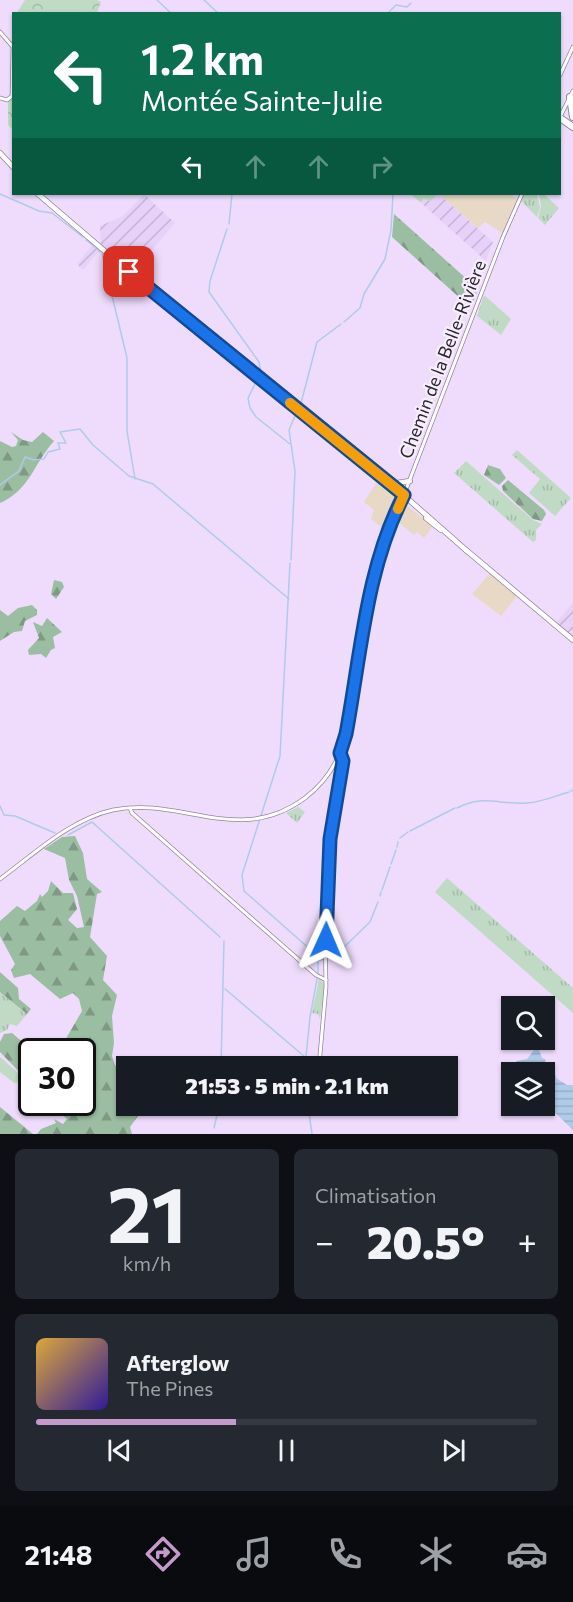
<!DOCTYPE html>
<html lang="fr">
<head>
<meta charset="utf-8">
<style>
	body { margin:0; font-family:Commissioner,sans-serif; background:#242831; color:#f1f3f6; height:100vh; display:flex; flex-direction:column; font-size:22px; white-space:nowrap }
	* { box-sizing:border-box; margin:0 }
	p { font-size:20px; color:#9ea1a6 }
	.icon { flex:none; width:33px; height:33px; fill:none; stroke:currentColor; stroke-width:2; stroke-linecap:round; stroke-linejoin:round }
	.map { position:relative; height:1134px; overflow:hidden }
	.panel { display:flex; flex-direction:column; gap:15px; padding:15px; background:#0d0f14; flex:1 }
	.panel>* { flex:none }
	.hud { position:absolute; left:12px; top:12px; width:549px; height:183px; border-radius:0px; box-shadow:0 2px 4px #0004; background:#0b6e4f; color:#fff; overflow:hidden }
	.buttons { position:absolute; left:501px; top:996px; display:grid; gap:12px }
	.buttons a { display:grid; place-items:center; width:54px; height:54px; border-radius:0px; background:#171b24; box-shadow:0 2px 4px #0004; font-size:30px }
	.speed { position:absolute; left:18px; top:1038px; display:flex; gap:12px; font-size:30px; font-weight:700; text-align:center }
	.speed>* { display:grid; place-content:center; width:78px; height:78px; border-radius:50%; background:#171b24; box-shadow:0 2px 4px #0004; line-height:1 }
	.speed .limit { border:3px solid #111; border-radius:9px; background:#fff; color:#111 }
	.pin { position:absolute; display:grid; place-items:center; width:51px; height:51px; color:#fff; margin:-26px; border-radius:12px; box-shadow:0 3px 9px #0006 }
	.me { position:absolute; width:66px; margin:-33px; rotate:1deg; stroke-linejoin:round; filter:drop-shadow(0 0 4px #0008) }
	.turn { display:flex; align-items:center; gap:21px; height:126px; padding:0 30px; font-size:27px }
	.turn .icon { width:78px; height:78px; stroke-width:2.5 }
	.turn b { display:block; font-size:42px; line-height:51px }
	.lanes { display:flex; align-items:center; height:57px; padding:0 30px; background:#0003; justify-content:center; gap:30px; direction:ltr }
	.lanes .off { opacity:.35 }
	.big { font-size:45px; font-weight:800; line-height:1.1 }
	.panel .widget { flex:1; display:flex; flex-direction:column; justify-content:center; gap:9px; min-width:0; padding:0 21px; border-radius:9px; background:#242831 }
	.panel .dial { align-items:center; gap:0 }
	.dial b { font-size:78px; line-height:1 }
	.song { display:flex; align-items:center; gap:18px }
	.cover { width:72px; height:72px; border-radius:9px; background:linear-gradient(135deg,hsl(40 70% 55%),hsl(250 70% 35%)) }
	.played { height:6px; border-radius:3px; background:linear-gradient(90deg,#c49acb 40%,#363941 40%) }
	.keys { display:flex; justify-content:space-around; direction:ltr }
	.heat { display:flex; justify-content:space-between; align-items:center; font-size:33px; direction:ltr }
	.panel .tiles { flex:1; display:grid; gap:15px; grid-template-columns:1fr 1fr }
	.widget:last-child { grid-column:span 2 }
	.trip { position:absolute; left:116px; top:1056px; width:342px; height:60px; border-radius:0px; background:#171b24; box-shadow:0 2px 4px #0004; font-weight:800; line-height:60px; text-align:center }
	.dock { display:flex; height:96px; justify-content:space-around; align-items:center; background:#090b0e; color:#9ea1a6 }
	.dock .icon { width:42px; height:42px }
	.dock .current { color:#c49acb }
	.dock b { font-size:27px; color:#f1f3f6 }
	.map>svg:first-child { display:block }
	.commercial { fill:#e8d8c6 }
	.industrial { fill:url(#industrial-furrows) }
	.grass { fill:url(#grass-tufts) }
	.forest { fill:url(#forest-firs) }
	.park { fill:url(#park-crowns) }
	.garden { fill:#c0dac5 }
	.water { fill:url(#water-rules) }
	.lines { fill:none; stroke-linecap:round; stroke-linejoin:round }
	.stream { stroke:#b0caea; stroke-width:1.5 }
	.minor-casing { stroke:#9483a1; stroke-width:4.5 }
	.major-casing { stroke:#9483a1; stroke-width:6 }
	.highway-casing { stroke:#9483a1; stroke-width:8 }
	.minor { stroke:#fff; stroke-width:3 }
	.major { stroke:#fff; stroke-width:4.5 }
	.highway { stroke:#fff; stroke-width:6 }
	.route-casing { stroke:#114b97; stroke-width:15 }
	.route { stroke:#1a73e8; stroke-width:10 }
	.slow { stroke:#f59e0b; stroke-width:10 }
	.labels { text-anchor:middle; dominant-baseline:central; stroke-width:4.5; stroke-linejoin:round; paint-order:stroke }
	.street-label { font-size:18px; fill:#2a2330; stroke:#f6eefc }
</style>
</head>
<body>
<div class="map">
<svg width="573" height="1134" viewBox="0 0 573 1134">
	<defs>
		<pattern id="industrial-furrows" width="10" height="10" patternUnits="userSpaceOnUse" patternTransform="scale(1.5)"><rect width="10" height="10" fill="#e7d1f9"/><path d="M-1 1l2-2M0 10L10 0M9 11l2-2" fill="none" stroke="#c6b3d6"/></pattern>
		<pattern id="grass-tufts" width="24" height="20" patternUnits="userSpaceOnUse" patternTransform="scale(1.5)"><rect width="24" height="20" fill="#c0dac5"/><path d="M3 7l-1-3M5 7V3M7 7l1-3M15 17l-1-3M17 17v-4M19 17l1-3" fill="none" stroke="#a5bbaa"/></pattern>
		<pattern id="forest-firs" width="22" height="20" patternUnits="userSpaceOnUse" patternTransform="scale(1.5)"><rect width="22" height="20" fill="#9bbda2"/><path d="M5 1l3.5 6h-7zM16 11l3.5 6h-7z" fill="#7f9984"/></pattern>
		<pattern id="park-crowns" width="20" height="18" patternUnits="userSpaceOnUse" patternTransform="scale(1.5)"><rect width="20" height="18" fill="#c0dac5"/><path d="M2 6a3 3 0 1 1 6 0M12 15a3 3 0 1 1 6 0" fill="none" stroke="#a5bbaa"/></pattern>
		<pattern id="water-rules" width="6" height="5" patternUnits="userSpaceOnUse" patternTransform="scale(1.5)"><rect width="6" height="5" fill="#b0caea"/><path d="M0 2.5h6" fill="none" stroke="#98adc9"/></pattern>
	</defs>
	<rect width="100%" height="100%" fill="#efdcfd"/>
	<g class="commercial">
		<polygon points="439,194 510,194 517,199 502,233 485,222 478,228"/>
		<polygon points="378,480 398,498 387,531 371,519 374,510 364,502"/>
		<polygon points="406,505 433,526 424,538 417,532 414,535 397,521 402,508"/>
		<polygon points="490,573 517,596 501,616 472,594"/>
	</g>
	<g class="industrial">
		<polygon points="144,194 175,223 133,272 101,245 100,226 123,216"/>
		<polygon points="439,194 493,242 486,261 420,202 423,199 431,201"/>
		<polygon points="93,244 100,250 83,270 77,264"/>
		<polygon points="573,602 573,637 556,623"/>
	</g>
	<g class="grass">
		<polygon points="410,194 438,194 431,201 423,199 420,202"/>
		<polygon points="525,194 537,194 540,208 537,217 521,201"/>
		<polygon points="539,194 544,194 559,208 545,225 538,218 541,206"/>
		<polygon points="484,295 511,319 501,335 477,316"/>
		<polygon points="517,450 571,498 555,516 529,493 540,479 512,455"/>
		<polygon points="466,461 533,520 542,524 536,530 536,540 533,542 454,473"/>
		<polygon points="298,807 305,812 297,823 286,813"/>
		<polygon points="447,878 573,988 573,1013 435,892"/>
		<polygon points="319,979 325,984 320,1019 318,1014 312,1013"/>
		<polygon points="0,992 27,1014 17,1026 10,1024 7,1030 0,1033"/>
		<polygon points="0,1057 16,1071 23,1082 14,1083 0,1072"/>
	</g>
	<g class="forest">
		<polygon points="394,214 478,289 471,308 392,237"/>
		<path d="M11 432 23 440 32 442 43 432 54 441C34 463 30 490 0 503V441L12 447 16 446 18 440Z"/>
		<polygon points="488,465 500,469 506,478 499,485 484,475"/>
		<polygon points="508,480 544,510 546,514 542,521 533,519 503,491 502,486"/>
		<polygon points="54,580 62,582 64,587 56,599 51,594"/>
		<polygon points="32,605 37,610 37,615 25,621 22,631 14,632 0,641 0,610 8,616 18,608"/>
		<polygon points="47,618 62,632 53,637 55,648 51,650 46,658 41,654 29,655 28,650 39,638 33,622 42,626"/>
		<polygon points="75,836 83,853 87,879 102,892 97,894 90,937 107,956 103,980 117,995 112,1016 114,1043 112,1056 115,1065 126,1078 126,1106 139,1106 138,1116 130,1127 132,1134 37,1134 41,1129 56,1123 54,1119 63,1124 67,1119 50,1103 82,1102 82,1052 67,1051 64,1042 82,1011 79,999 73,993 60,999 30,974 14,978 11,970 15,964 0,936 0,921 17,906 25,911 37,901 40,894 42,897 48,891 51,881 63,893 73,893 77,909 68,920 77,928 84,927 77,896 69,880 65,858 44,849 62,837"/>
		<polygon points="0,972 18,988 19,999 31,1009 27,1014 0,992"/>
		<polygon points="12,1033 33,1051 31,1084 0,1052 0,1042 4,1034"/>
		<polygon points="0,1107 33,1134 0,1134"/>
	</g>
	<g class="park">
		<polygon points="25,0 97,0 101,2 97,13 16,14"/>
		<polygon points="13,98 14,130 13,130 8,125 8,102"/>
	</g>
	<polygon class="garden" points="59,0 68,0 90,13 51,13"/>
	<polygon class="water" points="534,1050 539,1050 542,1058 546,1060 540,1069 553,1067 556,1078 567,1085 573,1085 573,1130 545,1103 544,1072 512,1072 511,1076 509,1073 510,1067 517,1061 527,1059"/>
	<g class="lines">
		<g class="stream">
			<polyline points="157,0 172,14"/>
			<polyline points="204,0 219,14"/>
			<polyline points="387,14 396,5 407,7 411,3"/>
			<polyline points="0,194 39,211 52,213 83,237"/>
			<polyline points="229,224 232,194"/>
			<polyline points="227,229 210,281 209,292 259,362 261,372 248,398 250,408 256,417 290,444"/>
			<polyline points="86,240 95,247"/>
			<polyline points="98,250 100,252"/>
			<polyline points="102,254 127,358 127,431 135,479"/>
			<polyline points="344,322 360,308 364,294 385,259 391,230 393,194"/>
			<polyline points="300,407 317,342 341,324"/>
			<polyline points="0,485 19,471 25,457 34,460 44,459 48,452 60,449 58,443 66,443 60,432 80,429 93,445 129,476 153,484 289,599"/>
			<polyline points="291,560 295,471 289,430 297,411"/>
			<polyline points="290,563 280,756 242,875 244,891 312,951 318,962 318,974"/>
			<polyline points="571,791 573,790"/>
			<polyline points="0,806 4,815 15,816 55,833"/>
			<path d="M457 808C484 794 499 805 527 803 542 802 555 796 569 792"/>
			<polyline points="410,831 455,808"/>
			<polyline points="68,835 92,822 220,937"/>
			<polyline points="400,838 408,832"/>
			<polyline points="397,847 398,842"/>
			<polyline points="391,864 396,850"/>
			<polyline points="382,890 390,867"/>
			<polyline points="380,896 381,892"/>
			<polyline points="328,958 338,953 370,922 378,902"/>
			<polyline points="318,961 324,959"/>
			<polyline points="225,989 305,1057"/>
			<polyline points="221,1066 224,941"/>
			<polyline points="305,1066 310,1017 317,979"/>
			<polyline points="308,1106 312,1134"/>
			<polyline points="214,1128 219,1106"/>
		</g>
		<defs>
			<g id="minor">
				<polyline points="0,32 13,47 12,96 7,100 0,98"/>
				<polyline points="560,75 573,47"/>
				<polyline points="560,117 573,91"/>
				<polyline points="130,808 132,813 316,975 326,980"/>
				<path d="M0 879C34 854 71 819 113 810 181 796 239 847 305 798 326 782 340 759 346 734L367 608 382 552 503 237 522 194"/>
				<polyline points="319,1066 326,987 325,928 329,843 343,761 340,753"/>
			</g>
			<g id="major">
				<polyline points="0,153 14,168"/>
				<polyline points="38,194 156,295 391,484 467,551"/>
				<polyline points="391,484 410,481"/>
				<polyline points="426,518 441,530"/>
				<polyline points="466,550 573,640"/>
			</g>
			<g id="highway">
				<polyline points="570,97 573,117"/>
				<polyline points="560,118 573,127"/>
			</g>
		</defs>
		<use href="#minor" class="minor-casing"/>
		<use href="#major" class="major-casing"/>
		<use href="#highway" class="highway-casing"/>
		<use href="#minor" class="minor"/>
		<use href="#major" class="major"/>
		<use href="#highway" class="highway"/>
	</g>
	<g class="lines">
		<defs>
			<path id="route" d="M129 272 404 495C366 568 361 654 346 734L340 753 343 761 330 839 326 940"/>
		</defs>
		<use href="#route" class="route-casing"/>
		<use href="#route" class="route"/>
		<polyline class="slow" points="290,403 404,495 398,509"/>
	</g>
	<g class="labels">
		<g class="street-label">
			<text transform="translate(442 359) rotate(-69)">Chemin de la Belle-Rivière</text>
		</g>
	</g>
</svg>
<div class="buttons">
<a><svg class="icon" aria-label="search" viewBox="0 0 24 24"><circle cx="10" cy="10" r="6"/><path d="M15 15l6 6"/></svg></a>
<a><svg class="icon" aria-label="layers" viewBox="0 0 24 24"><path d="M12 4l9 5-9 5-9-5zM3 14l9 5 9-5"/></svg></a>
</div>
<div class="speed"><div class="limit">30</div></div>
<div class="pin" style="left:129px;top:272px;background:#d93025"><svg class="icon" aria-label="arrive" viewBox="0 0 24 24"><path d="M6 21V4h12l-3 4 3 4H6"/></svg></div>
<svg class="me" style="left:326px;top:940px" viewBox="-20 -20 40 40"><path d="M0-17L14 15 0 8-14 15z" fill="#1a73e8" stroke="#fff" stroke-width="4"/></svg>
<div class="trip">21:53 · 5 min · 2.1 km</div>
<div class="hud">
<div class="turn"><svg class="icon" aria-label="left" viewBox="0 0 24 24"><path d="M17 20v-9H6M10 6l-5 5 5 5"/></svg><div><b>1.2 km</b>Montée Sainte-Julie</div></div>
<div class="lanes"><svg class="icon" aria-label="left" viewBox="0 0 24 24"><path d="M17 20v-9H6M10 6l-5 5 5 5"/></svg><svg class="icon off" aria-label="ahead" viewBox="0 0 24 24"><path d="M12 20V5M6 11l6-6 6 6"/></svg><svg class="icon off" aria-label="ahead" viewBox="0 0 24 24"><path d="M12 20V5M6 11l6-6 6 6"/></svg><svg class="icon off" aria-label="right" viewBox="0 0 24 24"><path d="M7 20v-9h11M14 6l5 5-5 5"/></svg></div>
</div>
</div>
<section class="panel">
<div class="tiles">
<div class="widget dial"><b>21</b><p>km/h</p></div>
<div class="widget"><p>Climatisation</p>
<div class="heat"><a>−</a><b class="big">20.5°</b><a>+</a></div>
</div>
<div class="widget">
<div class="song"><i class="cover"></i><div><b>Afterglow</b><p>The Pines</p></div></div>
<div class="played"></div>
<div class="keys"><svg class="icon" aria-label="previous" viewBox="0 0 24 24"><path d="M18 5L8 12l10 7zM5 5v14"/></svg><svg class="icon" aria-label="pause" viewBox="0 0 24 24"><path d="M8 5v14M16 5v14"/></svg><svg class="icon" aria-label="next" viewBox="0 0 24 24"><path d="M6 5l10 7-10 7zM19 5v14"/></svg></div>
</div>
</div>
</section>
<nav class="dock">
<b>21:48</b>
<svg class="icon current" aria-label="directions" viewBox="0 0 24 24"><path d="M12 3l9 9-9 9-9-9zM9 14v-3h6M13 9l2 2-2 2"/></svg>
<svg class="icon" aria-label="music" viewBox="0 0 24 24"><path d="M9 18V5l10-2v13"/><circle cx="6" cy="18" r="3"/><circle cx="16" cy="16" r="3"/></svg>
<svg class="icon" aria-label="phone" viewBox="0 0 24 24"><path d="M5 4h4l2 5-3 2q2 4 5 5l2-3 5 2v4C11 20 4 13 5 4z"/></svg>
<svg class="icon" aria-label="climate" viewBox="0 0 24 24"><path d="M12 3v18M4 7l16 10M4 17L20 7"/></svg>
<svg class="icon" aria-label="car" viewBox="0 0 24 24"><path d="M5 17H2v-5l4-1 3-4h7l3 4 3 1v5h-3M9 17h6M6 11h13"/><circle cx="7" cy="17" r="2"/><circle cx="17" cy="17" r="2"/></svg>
</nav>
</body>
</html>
